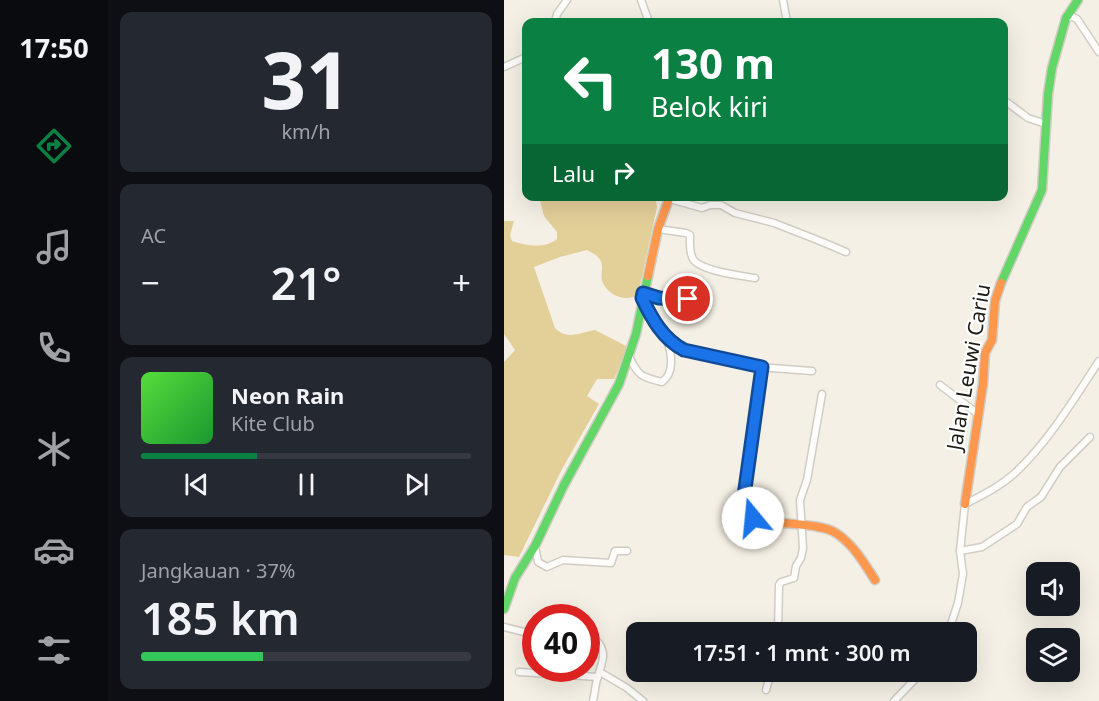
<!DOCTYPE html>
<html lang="id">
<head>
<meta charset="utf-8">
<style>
	body { margin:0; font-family:"Noto Sans",sans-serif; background:#242831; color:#f1f3f6; height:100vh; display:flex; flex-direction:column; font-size:22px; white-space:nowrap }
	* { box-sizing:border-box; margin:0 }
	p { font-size:20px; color:#9ea1a6 }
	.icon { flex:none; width:33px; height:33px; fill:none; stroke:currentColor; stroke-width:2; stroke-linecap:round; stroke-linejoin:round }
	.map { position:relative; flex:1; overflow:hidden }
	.side { display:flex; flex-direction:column; gap:12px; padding:12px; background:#0d0f14; width:396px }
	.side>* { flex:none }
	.banner { position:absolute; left:18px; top:18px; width:486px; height:183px; border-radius:12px; box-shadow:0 6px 24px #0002; background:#0b8043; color:#fff; overflow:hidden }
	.tools { position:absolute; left:522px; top:562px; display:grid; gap:12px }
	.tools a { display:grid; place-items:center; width:54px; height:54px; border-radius:12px; background:#171b24; box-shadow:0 6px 24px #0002; font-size:30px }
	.speed { position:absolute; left:18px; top:604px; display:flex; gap:12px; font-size:30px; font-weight:700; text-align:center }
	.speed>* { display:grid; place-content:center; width:78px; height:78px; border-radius:50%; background:#171b24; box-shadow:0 6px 24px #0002; line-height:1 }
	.speed .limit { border:9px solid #d22; background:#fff; color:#111 }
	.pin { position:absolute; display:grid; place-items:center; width:51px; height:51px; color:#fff; margin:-26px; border:3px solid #fff; border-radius:50%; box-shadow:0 2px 6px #0007 }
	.me { position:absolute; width:66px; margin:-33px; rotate:343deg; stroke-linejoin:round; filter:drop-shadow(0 0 4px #0008) }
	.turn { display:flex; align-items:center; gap:21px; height:126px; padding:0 30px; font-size:27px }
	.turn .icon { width:78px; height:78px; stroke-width:2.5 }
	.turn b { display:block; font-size:42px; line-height:51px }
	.then { display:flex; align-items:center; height:57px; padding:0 30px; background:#0003; gap:12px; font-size:22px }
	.big { font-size:45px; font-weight:600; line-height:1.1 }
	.side .widget { flex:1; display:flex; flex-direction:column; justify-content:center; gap:9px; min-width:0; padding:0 21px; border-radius:12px; background:#242831 }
	.side .dial { align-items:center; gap:0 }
	.dial b { font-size:78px; line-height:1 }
	.song { display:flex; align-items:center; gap:18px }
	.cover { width:72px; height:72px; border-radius:9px; background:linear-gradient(135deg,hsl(110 70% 55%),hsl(130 70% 35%)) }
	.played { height:6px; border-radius:3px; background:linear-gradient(90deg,#0b8043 35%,#363941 35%) }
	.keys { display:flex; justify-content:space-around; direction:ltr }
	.heat { display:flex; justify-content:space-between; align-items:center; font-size:33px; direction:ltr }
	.charge { height:9px; border-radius:4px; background:linear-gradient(90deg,#34c759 37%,#363941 0) }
	.trip { position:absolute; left:122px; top:622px; width:351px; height:60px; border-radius:12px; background:#171b24; box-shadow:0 6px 24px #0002; font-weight:600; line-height:60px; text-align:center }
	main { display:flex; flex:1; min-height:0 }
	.tab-bar { display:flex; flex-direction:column; width:108px; justify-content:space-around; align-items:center; background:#090b0e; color:#9ea1a6 }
	.tab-bar .icon { width:42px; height:42px }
	.tab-bar .current { color:#0b8043 }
	.tab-bar b { font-size:27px; color:#f1f3f6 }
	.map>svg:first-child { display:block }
	.forest { fill:#e3cf98 }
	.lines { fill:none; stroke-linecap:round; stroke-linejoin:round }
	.street-casing { stroke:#d1cdc5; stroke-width:9 }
	.fast-casing { stroke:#d1cdc5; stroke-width:11 }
	.slow-casing { stroke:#d1cdc5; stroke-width:11 }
	.street { stroke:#fefdfb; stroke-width:6 }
	.fast { stroke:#63d668; stroke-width:8 }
	.slow { stroke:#ff974d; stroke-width:8 }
	.route-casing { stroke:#114b97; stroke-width:15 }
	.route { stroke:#1a73e8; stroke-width:10 }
	.labels { text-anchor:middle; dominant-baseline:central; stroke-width:4.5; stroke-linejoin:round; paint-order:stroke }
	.street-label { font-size:21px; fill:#1e1c14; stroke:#fff }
</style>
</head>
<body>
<main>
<nav class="tab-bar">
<b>17:50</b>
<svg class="icon current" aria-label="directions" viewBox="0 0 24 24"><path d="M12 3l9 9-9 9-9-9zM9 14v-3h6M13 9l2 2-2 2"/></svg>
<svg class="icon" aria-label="music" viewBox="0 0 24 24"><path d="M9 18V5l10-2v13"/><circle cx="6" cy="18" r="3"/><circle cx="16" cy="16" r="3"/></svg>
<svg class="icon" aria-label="phone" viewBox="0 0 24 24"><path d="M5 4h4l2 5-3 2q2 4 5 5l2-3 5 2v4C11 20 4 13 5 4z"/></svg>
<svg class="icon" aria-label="climate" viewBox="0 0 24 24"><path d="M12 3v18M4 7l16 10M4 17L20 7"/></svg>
<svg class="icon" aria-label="car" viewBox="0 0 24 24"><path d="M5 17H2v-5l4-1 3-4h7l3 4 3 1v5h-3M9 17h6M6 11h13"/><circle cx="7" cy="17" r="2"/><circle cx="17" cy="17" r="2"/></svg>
<svg class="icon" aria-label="filters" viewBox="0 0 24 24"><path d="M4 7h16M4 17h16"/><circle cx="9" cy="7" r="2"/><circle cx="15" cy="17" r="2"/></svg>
</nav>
<section class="side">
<div class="widget dial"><b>31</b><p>km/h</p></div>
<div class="widget"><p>AC</p>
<div class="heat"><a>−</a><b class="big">21°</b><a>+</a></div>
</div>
<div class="widget">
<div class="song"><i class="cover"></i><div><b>Neon Rain</b><p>Kite Club</p></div></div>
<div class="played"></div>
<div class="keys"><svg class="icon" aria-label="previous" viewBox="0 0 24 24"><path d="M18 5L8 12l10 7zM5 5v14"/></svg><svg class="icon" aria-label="pause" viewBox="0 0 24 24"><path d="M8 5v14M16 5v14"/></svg><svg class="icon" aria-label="next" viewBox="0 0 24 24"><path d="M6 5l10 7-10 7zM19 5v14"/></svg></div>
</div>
<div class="widget"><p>Jangkauan · 37%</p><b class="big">185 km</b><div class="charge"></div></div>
</section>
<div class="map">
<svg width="595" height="701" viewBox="0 0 595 701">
	<rect width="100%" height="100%" fill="#f5f0e5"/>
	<path class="forest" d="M35 197H151L153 207 134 295C121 302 104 296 98 281 96 274 101 266 95 258 92 255 87 252 83 250L56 257 30 267 51 328C63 341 77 332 91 330L124 347 110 379H93L83 396 95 404 58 469 15 557 0 555V362L11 350 0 334V221H10L6 235 8 241C23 246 40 249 53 239V232L40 216Z"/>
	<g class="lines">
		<defs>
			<g id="street">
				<polyline points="137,0 145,22"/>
				<polyline points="279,0 283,22"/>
				<polyline points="562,18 569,17 573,19 595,52"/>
				<polyline points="51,22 53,14 63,0"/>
				<polyline points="0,67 22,57"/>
				<polyline points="500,100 524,118 542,124"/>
				<polyline points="166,199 198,208 206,205 217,205 231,213 270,223 316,241 342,252"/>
				<path d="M154 229 182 233 186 235C186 243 185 252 189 259 196 271 238 276 251 278"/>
				<polyline points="139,293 155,298 184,299"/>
				<path d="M139 298C148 319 159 339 180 349L256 367 308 371"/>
				<path d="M125 356C134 376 137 377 158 382 171 373 168 352 162 339"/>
				<polyline points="436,385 474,414"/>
				<polyline points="31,546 34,562 43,567 59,560 107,563 111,551 123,551"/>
				<polyline points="456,551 478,547 513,524 523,507 537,497 556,467 586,437"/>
				<polyline points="0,627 32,635"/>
				<polyline points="274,633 275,585 277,582 290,578 292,566 297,558 299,548 296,500 303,480 318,394"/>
				<path d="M444 633 454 603 459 574 456 551 461 504C479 495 497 486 512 472 545 441 570 399 595 361"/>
				<path d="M82 638 92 640C104 652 98 662 94 676 91 684 91 693 89 701"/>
				<polyline points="15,672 94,677"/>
				<polyline points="96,672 123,688 139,701"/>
				<polyline points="262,690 267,672"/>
				<polyline points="390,701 418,672"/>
			</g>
			<g id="fast">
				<polyline points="497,283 538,190 544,94 548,68 562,18 574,0"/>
				<polyline points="0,609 11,578 31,546 60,485 115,384 132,334 144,276"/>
			</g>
			<g id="slow">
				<polyline points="144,276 154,229 166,196"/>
				<path d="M258 367 240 496C242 503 244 512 250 517 261 526 314 521 332 533 350 545 360 563 371 580"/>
				<polyline points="461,504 479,384 481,353 488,340 491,301 497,283"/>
			</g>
		</defs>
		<use href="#street" class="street-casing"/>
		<use href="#fast" class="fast-casing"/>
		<use href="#slow" class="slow-casing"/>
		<use href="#street" class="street"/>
		<use href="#fast" class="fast"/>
		<use href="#slow" class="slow"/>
	</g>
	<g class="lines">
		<defs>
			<path id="route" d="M184 299 155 298 139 293 138 298C148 319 159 339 180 350L258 367 240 496 249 518"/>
		</defs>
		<use href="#route" class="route-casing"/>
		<use href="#route" class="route"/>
	</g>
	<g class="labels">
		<g class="street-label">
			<text transform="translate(464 367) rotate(-80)">Jalan Leuwi Cariu</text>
		</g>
	</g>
</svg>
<div class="tools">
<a><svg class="icon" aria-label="sound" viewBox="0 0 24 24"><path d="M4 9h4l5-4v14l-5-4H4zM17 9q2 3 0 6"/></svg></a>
<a><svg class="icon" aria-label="layers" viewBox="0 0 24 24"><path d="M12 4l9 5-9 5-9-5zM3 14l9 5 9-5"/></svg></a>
</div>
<div class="speed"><div class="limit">40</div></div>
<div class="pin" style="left:184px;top:299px;background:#d93025"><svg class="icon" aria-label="arrive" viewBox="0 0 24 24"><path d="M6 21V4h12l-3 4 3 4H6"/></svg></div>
<svg class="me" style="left:249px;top:518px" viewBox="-20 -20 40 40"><circle r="19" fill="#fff"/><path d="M0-13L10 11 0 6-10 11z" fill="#1a73e8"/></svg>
<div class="trip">17:51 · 1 mnt · 300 m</div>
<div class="banner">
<div class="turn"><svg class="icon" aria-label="left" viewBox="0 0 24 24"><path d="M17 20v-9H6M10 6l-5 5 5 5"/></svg><div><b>130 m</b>Belok kiri</div></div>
<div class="then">Lalu<svg class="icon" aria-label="right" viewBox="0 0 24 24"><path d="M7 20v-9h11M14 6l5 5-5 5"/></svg></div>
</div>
</div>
</main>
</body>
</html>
